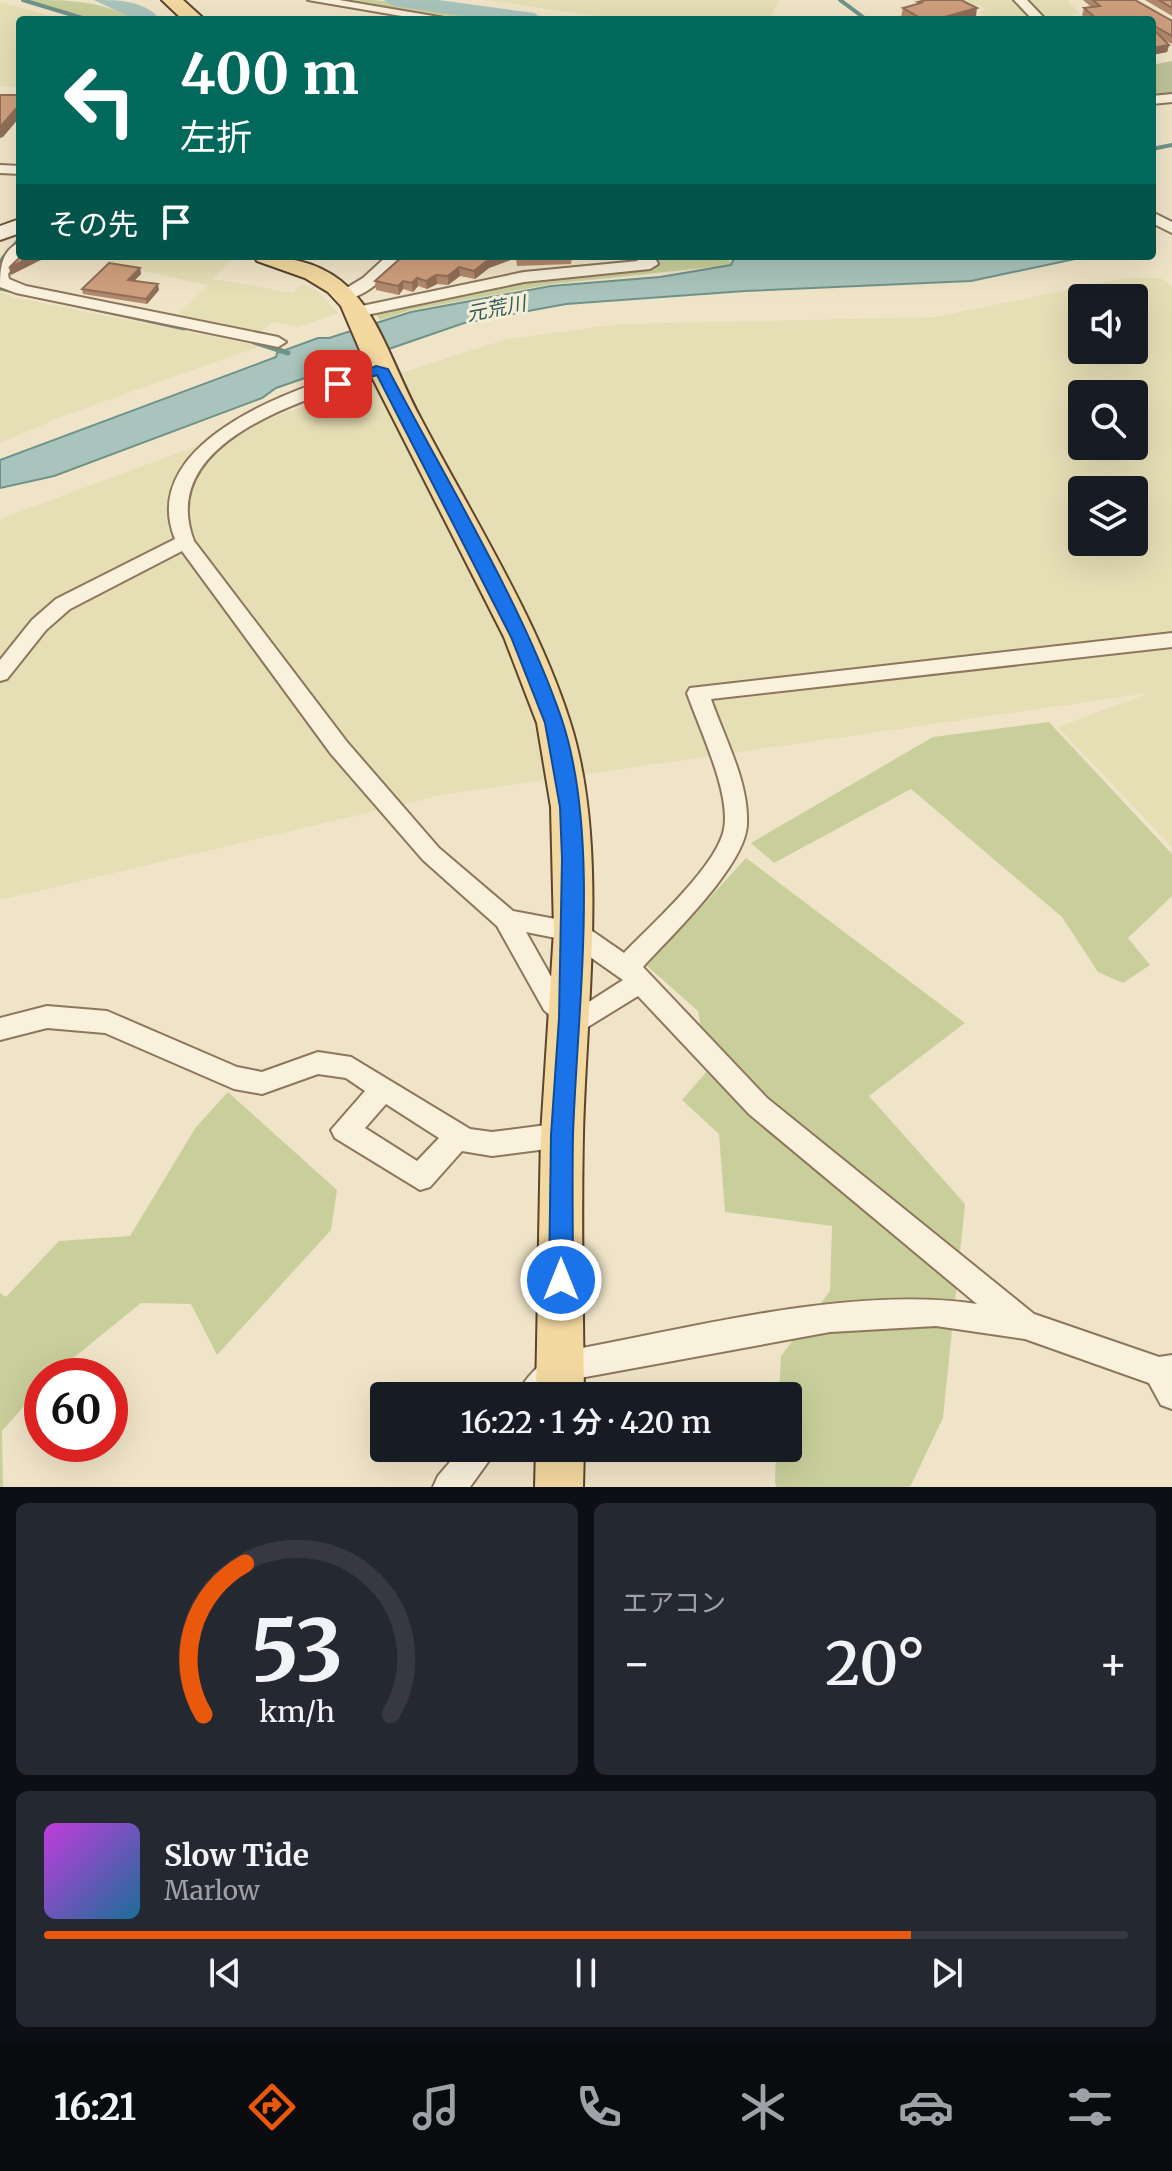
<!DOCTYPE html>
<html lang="ja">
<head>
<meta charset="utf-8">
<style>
	body { margin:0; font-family:Merriweather,"Noto Sans JP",serif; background:#242831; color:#f1f3f6; height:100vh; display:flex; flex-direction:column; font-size:30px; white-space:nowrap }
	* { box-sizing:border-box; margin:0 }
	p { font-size:26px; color:#9ea1a6 }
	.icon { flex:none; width:44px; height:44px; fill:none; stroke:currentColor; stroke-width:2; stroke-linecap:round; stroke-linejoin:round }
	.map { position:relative; height:1487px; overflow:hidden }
	.details { display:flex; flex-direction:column; gap:16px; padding:16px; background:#0d0f14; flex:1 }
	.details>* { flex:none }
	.banner { position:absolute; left:16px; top:16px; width:1140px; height:244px; border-radius:8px; box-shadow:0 8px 32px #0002; background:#00695c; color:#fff; overflow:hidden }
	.tools { position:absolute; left:1068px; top:284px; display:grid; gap:16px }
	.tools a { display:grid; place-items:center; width:80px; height:80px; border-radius:8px; background:#171b24; box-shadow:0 8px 32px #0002; font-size:40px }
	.speed { position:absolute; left:24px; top:1358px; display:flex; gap:16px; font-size:40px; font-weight:700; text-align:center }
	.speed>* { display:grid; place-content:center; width:104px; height:104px; border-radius:50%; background:#171b24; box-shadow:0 8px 32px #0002; line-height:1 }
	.speed .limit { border:12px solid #d22; background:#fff; color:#111 }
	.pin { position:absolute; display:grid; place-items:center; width:68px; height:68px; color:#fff; margin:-34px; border-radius:16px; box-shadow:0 4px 12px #0006 }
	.me { position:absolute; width:88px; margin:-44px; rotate:0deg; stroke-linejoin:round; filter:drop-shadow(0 0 6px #0008) }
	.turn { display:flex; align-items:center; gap:28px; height:168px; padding:0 32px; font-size:36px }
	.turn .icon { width:104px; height:104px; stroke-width:2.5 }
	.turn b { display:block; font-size:56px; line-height:68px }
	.then { display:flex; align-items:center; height:76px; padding:0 32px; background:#0003; gap:16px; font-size:30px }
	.big { font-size:60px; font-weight:600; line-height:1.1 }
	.details .card { flex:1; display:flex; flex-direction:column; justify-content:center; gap:12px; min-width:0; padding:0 28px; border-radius:12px; background:#242831 }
	.details .dial { align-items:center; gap:0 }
	.dial svg { height:208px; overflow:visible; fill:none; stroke:#363941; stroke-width:7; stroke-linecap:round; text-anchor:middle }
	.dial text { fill:#f1f3f6; stroke:none }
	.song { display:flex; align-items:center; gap:24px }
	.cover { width:96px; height:96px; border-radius:12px; background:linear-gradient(135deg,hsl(290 70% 55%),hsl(200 70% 35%)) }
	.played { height:8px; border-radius:4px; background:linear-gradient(90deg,#ea580c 80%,#363941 80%) }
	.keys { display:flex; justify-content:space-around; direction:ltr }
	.heat { display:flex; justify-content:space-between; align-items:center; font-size:44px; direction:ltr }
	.details .tiles { flex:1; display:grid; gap:16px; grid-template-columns:1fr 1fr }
	.card:last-child { grid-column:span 2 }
	.trip { position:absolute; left:370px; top:1382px; width:432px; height:80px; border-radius:8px; background:#171b24; box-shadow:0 8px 32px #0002; font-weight:600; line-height:80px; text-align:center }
	.menu { display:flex; height:128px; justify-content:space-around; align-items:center; background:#090b0e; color:#9ea1a6 }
	.menu .icon { width:56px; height:56px }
	.menu .on { color:#ea580c }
	.menu b { font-size:36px; color:#f1f3f6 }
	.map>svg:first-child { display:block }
	.farmland { fill:#e6deb5; fill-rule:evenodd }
	.green { fill:#c9cf9b }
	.cemetery { fill:#bfc49a }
	.water { fill:#a9c4bc; stroke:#6f938a; stroke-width:2 }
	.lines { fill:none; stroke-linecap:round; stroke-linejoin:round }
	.stream-far1 { stroke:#6f938a; stroke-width:4 }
	.stream { stroke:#6f938a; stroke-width:5 }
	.river { fill:#a9c4bc; fill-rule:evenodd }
	.street-casing { stroke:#8d765c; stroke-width:4 }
	.secondary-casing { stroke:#6f573f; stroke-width:4 }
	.primary-casing { stroke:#5b4430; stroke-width:4 }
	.street { fill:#faf1dc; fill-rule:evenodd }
	.secondary { fill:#faf1dc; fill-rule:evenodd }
	.primary { fill:#f3d9a0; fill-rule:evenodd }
	.wall { fill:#b2896c }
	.shaded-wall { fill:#916f58 }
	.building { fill:#cf9f7d; stroke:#916f58; stroke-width:2 }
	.route { fill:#1a73e8; stroke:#114b97; stroke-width:2 }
	.labels { text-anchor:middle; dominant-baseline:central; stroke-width:6; stroke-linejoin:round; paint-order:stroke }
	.far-water-label { font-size:20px; font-style:italic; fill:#2f5d5a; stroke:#f7eed8 }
</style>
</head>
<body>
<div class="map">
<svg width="1172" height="1487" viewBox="0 0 1172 1487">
	<rect width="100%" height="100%" fill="#f0e4c8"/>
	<g class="farmland">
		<polygon points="485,0 780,0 768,20 625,20"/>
		<polygon points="949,0 1013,0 1033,20 990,20 980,12 986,9 978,5 964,8"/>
		<polygon points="1027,0 1067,0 1079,13 1070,16 1073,20 1047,20"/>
		<polygon points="0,2 65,20 20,20 20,87 0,86"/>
		<polygon points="109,256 223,256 232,259 212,279 293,293 303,284 317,291 338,313 298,327 272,322 259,333 177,316 208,285 127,268 94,290"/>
		<path d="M1124 278H1161L1172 287V847L1058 727 1149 693 447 794 0 900V519L342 392 507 339 622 324 936 317ZM1082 298H1134V350H1082ZM1082 394H1134V446H1082ZM1082 490H1134V542H1082Z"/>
		<polygon points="0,292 12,297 260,346 63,416 0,443"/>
	</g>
	<g class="green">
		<path d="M29 0C65 0 103 0 134 20H94Z"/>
		<polygon points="339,0 374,0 515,20 476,20"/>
		<polygon points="646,256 709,256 730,261 732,265 552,284 411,310 380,320 374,311 542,277 649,268"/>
		<polygon points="1049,722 1172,854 1172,896 1128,938 1150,965 1123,983 1098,972 1062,917 911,789 774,863 751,843 933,737"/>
		<polygon points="746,858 965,1023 869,1096 965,1204 943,1418 910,1487 777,1487 775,1484 776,1448 788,1448 788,1396 779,1396 781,1356 830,1291 832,1226 725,1212 719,1134 682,1100 708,1070 698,1011 647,966"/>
		<polygon points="228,1092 337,1190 331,1230 217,1355 191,1304 141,1303 51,1376 42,1376 42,1386 2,1431 3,1487 0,1487 0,1293 6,1297 59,1241 130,1236 196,1127"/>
	</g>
	<polygon class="cemetery" points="1172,61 1172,95 1152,95 1152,65"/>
	<polygon class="water" points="735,256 1089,256 971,281 745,291 566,304 464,323 276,388 262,398 54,476 0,488 0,460 276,357 277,353 318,338 329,338 411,312 551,286 660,277 731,265"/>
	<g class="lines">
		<g class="stream-far1">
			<polyline points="23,0 89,20"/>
			<polyline points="840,0 867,20"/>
			<polyline points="1152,149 1172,145"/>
			<polyline points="8,253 20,238"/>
		</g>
		<g class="stream">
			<polyline points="0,263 9,251"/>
			<polyline points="0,288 184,328"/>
			<polyline points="254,342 288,353"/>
		</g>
		<g class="river">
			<path d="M94 0C119 0 144 0 161 20H136Z"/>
			<polygon points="383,0 439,0 534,13 545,20 489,20 394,6"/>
		</g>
		<defs>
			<g id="street">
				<polygon points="308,0 339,0 457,20 425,20"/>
				<polygon points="1014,0 1027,0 1046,20 1033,20"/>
				<polygon points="1172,94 1172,102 1152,104 1152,96"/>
				<polygon points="0,165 20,166 20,174 0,173"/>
				<polygon points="1152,212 1172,222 1172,233 1152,223"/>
				<path d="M20 242 21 256 8 274 9 279 26 286 278 337 286 342 278 347 16 293 0 287C0 268 1 251 20 242Z"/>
				<path d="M387 256H404C391 272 362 303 340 298V292L363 278Z"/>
				<polygon points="632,256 654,256 658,264 650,269 524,282 357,317 349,312 357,307 524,272 638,261"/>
				<path d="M381 364 387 365V373C317 396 154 437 194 541L347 742 439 848 513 911 582 924 624 953C651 925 717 866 724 829 731 793 699 728 687 693L690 688 1172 633V647L711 699C724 737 749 782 747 824 746 865 671 936 643 967L767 1098 1034 1314 1159 1357 1172 1355V1409L1161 1405 1149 1383 1025 1339 936 1326 830 1332 569 1380 553 1396H517C524 1378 543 1359 561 1352 689 1329 849 1285 977 1304L749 1114 638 996 586 1028 561 1026 544 1010 497 926 423 860 331 754 182 551 70 609 46 630 7 679 0 681V660L32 620 56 599 175 539C134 438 310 381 381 364ZM526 932 566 940 623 980 581 1007H575L562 996Z"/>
				<path d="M47 1006 107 1011 237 1067 262 1072 318 1052 351 1057 470 1129 492 1132 562 1123 572 1127 576 1135 572 1143 562 1147 492 1156 462 1151 430 1187 420 1190 335 1138 331 1130 365 1091 346 1078 318 1074 262 1094 234 1089 105 1033 47 1028 0 1040V1018ZM386 1104 439 1138 417 1161 365 1128Z"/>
				<polygon points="462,1448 498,1448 470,1487 433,1487 438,1476"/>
			</g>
			<polygon id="secondary" points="20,219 20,233 0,240 0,226"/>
			<g id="primary">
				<polygon points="162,0 183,0 205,20 183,20"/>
				<path d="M254 256C370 256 375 333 421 419 472 516 537 618 570 722 609 843 586 1008 583 1134 581 1222 583 1309 584 1396H536L541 1135 554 931 551 807 537 723 504 637 368 369 341 306 328 292 305 278 257 261Z"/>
				<polygon points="536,1448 584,1448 583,1487 535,1487"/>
			</g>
		</defs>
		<use href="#street" class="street-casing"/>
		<use href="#secondary" class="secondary-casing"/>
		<use href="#primary" class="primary-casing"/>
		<use href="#street" class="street"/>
		<use href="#secondary" class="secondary"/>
		<use href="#primary" class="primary"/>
	</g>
	<g class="wall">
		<polygon points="1083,0 1135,0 1172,21 1172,44 1164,40 1169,45 1167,52 1152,55 1152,20 1088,20 1082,15 1084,8 1091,7"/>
		<polygon points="1145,0 1172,0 1172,16"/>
		<polygon points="918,2 976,16 963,20 907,20 901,17 903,8 918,4"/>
		<polygon points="403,256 572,256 571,264 517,266 516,258 489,268 475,279 460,276 448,285 437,284 427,289 418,286 413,292 403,289 399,295 376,290 375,281"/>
		<polygon points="140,268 141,274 134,281 159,290 147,304 83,294 82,289"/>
	</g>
	<g class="shaded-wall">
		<polygon points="977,8 976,16 963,20 934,20"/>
		<polygon points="1169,45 1167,52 1152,55 1152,48"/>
		<polygon points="20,104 20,117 3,137 0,138 0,126"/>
		<polygon points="33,256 49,256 11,275 9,268"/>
		<polygon points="498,256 516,256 516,258 489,268 475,279 474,271 488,260"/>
		<polygon points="459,267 460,276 448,285 448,276"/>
		<polygon points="140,268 141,274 129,286 128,280"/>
		<polygon points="436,275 437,284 427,289 426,281"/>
		<polygon points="417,278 418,286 413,292 412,283"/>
		<polygon points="403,281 403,289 399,295 398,286"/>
		<polygon points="158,284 159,290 147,304 146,299"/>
	</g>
	<g class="building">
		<polygon points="926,0 961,0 977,8 934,20 924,20 903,8 921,3 918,2"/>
		<polygon points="1093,0 1135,0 1172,21 1172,36 1156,27 1154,30 1169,45 1152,48 1152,20 1098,20 1084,8 1100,6"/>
		<polygon points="1159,0 1172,0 1172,8"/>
		<polygon points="0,95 20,95 20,104 0,127"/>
		<polygon points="21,256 33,256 9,268"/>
		<polygon points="403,256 498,256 488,260 474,271 459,267 448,276 436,275 426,281 417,278 412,283 403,281 398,286 375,281"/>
		<polygon points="517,256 571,256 517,257"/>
		<polygon points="109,263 140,268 128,280 158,284 146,299 82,289"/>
	</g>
	<path class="route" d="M376 366 388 369C446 480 522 603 562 720 601 838 577 1012 573 1135 572 1183 573 1232 573 1280L570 1288 561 1292 553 1288 549 1280 551 1135 559 1018 562 859 560 807 545 723 511 637 377 375 338 388 331 384Z"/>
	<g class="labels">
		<g class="far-water-label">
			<text transform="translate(496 308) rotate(-11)">元荒川</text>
		</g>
	</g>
</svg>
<div class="tools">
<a><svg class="icon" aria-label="sound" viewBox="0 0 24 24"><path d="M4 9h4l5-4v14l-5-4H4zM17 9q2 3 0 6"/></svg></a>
<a><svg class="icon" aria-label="search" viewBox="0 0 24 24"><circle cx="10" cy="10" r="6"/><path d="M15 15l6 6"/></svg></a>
<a><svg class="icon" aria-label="layers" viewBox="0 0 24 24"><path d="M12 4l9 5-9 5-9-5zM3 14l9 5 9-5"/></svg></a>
</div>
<div class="speed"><div class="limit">60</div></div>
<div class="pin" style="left:338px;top:384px;background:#d93025"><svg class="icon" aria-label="arrive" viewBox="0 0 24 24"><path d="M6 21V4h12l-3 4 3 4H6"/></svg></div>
<svg class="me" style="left:561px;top:1280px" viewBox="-20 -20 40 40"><circle r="17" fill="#1a73e8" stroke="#fff" stroke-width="3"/><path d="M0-11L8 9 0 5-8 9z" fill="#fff"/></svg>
<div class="trip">16:22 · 1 分 · 420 m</div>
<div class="banner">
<div class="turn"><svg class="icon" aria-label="left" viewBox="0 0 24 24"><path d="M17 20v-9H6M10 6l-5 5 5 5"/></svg><div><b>400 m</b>左折</div></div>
<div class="then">その先<svg class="icon" aria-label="arrive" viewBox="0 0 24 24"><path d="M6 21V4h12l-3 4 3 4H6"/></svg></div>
</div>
</div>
<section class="details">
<div class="tiles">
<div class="card dial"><svg viewBox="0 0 100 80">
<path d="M14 69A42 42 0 1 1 86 69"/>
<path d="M14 69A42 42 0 0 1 30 11" stroke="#ea580c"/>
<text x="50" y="56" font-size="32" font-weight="700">53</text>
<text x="50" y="72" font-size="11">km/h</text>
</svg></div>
<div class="card"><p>エアコン</p>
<div class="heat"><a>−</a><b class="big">20°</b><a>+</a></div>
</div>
<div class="card">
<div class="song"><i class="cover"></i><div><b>Slow Tide</b><p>Marlow</p></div></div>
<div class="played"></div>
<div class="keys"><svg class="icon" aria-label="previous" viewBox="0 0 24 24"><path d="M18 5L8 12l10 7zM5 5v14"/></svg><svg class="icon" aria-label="pause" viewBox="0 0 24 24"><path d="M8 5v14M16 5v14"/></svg><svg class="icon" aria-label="next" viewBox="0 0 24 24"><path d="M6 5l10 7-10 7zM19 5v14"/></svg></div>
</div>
</div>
</section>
<nav class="menu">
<b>16:21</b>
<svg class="icon on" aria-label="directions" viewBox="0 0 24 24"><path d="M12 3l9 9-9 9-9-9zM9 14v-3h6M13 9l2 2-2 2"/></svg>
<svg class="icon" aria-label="music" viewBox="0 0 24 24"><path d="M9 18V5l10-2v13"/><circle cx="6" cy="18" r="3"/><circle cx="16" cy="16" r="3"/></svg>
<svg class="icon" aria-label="phone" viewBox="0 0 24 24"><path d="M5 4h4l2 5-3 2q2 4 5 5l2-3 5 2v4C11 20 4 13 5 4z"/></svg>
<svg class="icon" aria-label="climate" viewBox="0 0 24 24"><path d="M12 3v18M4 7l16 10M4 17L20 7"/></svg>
<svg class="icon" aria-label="car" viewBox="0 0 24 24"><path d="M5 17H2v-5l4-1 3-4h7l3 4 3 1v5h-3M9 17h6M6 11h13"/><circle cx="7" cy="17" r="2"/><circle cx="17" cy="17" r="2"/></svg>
<svg class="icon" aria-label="filters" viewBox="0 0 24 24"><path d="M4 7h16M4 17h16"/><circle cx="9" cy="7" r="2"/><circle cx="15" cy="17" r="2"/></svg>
</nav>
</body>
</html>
